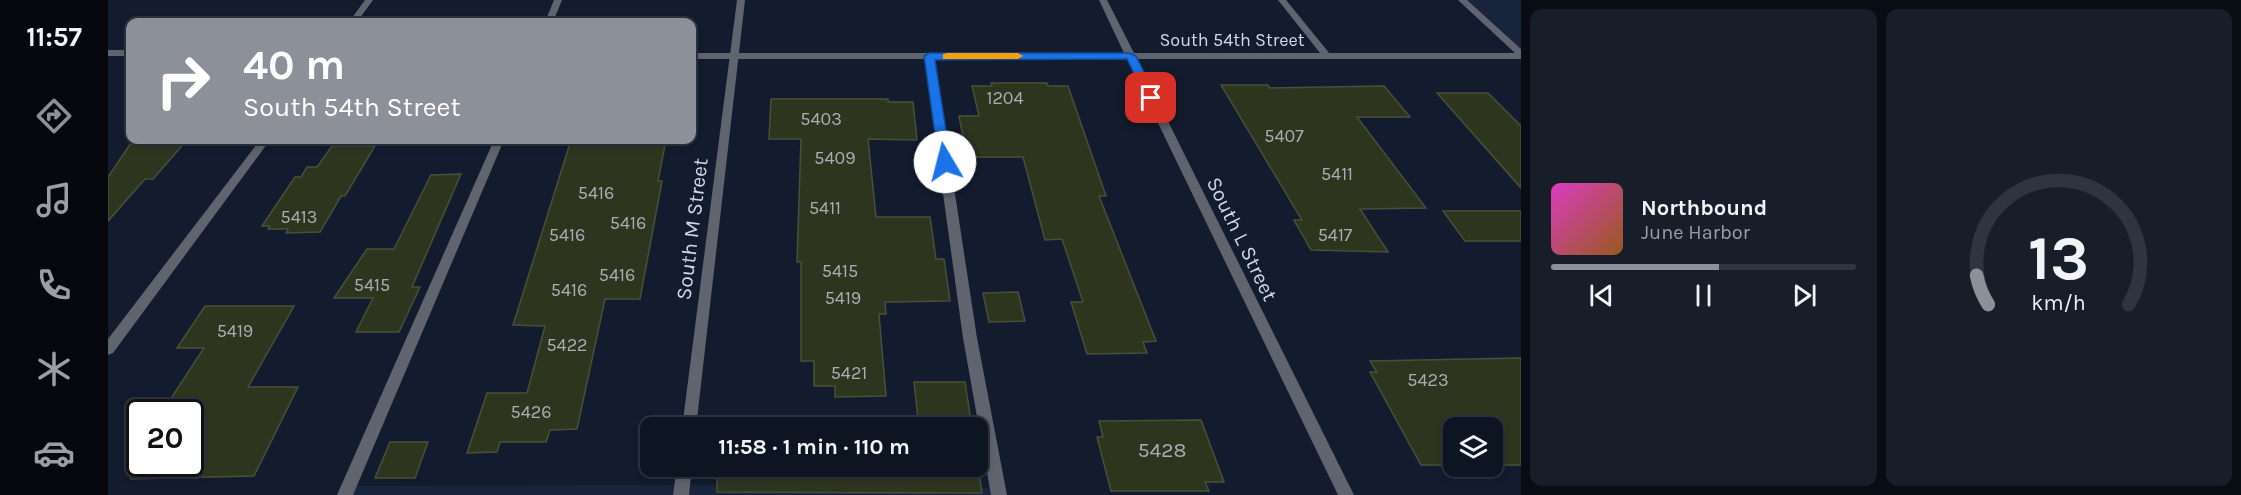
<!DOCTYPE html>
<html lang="en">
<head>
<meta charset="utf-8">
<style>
	body { margin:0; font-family:Karla,sans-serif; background:#171e2a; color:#f1f3f6; height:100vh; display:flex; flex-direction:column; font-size:22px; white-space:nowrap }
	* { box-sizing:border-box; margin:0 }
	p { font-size:20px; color:#9b9fa5 }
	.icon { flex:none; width:33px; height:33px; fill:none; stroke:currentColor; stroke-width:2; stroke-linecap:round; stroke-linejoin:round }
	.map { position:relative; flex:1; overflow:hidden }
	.side { display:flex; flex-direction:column; gap:9px; padding:9px; background:#080c13; width:720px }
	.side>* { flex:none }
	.top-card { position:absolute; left:18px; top:18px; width:570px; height:126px; border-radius:12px; box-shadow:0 3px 9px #0003,0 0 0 2px #2e3440; background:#8c9099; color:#fff; overflow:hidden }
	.fabs { position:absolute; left:1335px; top:417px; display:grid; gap:12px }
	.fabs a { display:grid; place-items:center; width:60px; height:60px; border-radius:12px; background:#0e1522; box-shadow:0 3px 9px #0003,0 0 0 2px #2e3440; font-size:30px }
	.speed { position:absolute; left:18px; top:399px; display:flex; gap:12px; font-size:30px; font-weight:700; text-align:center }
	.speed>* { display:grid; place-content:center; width:78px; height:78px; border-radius:50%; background:#0e1522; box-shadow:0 3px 9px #0003,0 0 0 2px #2e3440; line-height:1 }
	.speed .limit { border:3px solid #111; border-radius:9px; background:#fff; color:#111 }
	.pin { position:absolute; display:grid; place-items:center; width:51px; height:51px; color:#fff; margin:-26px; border-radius:12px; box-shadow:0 3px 9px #0006 }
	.me { position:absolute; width:66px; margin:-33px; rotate:352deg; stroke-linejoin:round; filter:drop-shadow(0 0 4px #0008) }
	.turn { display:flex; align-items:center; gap:21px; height:126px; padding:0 18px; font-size:27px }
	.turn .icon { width:78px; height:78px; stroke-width:2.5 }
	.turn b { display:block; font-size:42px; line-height:51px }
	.side .tile { flex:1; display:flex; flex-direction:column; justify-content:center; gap:9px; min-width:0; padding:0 21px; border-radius:12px; background:#171e2a }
	.side .dial { align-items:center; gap:0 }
	.dial svg { height:156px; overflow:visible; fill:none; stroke:#2e3440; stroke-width:7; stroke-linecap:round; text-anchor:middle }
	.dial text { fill:#f1f3f6; stroke:none }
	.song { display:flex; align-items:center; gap:18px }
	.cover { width:72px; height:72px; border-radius:9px; background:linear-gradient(135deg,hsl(310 70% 55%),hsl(30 70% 35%)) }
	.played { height:6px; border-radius:3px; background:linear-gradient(90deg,#8c9099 55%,#2e3440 55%) }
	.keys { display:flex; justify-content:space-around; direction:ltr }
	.side .tiles { flex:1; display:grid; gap:9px; grid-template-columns:repeat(2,1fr) }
	.trip { position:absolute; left:532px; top:417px; width:348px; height:60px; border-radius:12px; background:#0e1522; box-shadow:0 3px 9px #0003,0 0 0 2px #2e3440; font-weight:700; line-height:60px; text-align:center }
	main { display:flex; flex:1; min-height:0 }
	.tab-bar { display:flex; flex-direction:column; width:108px; justify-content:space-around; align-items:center; background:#06080e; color:#9b9fa5 }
	.tab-bar .icon { width:42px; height:42px }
	.tab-bar .active { color:#8c9099 }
	.tab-bar b { font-size:27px; color:#f1f3f6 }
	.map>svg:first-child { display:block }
	.built { fill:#18253d }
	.building { fill:#2e351f; stroke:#485039; stroke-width:1.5 }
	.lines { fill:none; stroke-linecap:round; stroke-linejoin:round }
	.service { fill:#5f646e; fill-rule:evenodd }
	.minor { fill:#5f646e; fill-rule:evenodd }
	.tertiary { fill:#5f646e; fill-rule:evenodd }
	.route { fill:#1a73e8; stroke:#114b97; stroke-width:1.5 }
	.slow { fill:#f59e0b }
	.labels { text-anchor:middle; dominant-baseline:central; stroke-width:6; stroke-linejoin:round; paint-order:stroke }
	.far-street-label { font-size:18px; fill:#d0d8e5; stroke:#121c2e }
	.number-label { font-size:18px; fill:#a8afb4 }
	.street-label { font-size:21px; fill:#d0d8e5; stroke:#121c2e }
	.near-number-label { font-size:21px; fill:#a8afb4 }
</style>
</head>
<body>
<main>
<nav class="tab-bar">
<b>11:57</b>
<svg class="icon active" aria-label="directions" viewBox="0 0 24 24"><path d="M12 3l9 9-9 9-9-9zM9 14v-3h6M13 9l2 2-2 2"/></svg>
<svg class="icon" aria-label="music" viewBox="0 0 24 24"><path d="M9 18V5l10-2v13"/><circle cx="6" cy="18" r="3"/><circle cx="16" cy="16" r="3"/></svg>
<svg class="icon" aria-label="phone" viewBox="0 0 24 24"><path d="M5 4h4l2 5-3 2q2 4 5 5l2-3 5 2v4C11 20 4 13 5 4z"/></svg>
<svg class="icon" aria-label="climate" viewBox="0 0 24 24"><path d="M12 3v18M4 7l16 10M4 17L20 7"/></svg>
<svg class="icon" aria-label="car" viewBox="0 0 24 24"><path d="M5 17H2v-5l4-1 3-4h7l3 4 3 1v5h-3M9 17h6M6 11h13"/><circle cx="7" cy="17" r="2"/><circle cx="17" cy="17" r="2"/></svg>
</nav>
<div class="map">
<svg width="1413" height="495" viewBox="0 0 1413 495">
	<rect width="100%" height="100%" fill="#121c2e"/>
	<g class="built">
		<polygon points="1354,0 1413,0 1413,54"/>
		<polygon points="574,485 894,488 895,495 237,495 241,486"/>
	</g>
	<g class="building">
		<polygon points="883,83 939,83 940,86 960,86 998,196 991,196 1048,341 1035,342 1039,353 979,354 963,302 975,302 954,239 937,240 915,157 859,157 851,116 871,116 864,86 884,86"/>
		<polygon points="1113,85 1160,85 1162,88 1276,86 1302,117 1249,117 1318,208 1252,209 1280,252 1203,250 1186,220 1194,220"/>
		<polygon points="1329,93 1380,93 1413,126 1413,188"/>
		<polygon points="663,99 780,99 780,102 805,102 809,140 760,139 768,217 822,217 828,259 836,259 842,301 777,302 778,314 771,314 778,396 727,397 727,386 706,386 706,361 693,361 693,262 689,262 693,139 661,139"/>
		<polygon points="25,140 79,140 45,179 37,179 0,221 0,177"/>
		<polygon points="463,140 558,140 550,181 554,181 532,299 497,299 469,429 442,430 438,442 392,442 389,452 359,453 379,393 419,393 437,326 405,325"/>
		<polygon points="224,146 267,146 237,196 233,196 212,232 178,233 180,229 160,229 162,226 154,226 187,177 193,177 199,167 209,167"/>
		<polygon points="353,174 304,287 312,287 291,332 248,332 265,298 226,298 259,249 286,249 323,175"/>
		<polygon points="1335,211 1413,211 1413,241 1357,241"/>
		<polygon points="910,292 917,321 881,322 875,293"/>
		<polygon points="97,306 186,306 140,387 190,387 146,476 23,479 28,470 23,470 32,455 32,464 82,464 82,412 54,412 96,348 69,348"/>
		<polygon points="1413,358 1413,465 1385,465 1387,468 1351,466 1384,466 1384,428 1346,428 1346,465 1313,465 1262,372 1269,372 1262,361"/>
		<polygon points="806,382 857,382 864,428 811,428"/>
		<polygon points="1093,420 1116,482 1097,482 1101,491 1003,491 989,437 995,437 991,421"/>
		<polygon points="282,442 320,442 307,478 267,478"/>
		<polygon points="609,466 870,466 874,493 609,492"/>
	</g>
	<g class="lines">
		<g class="service">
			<polygon points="446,0 454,0 445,22 437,22"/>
			<polygon points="1170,0 1178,0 1222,54 1222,58 1216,58"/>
			<polygon points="821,53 826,56 869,338 899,495 883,495 855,338 816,56"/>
			<polygon points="386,140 396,140 245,495 229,495"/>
		</g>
		<g class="minor">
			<polygon points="257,0 265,0 249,22 241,22"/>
			<polygon points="991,0 999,0 1026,53 1407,53 1350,0 1359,0 1413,49 1413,59 1029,59 1246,495 1230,495 1019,59 584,59 584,53 1016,53"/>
			<rect x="0" y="50" width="22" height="6"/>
			<polygon points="152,140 162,140 5,353 0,355 0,339"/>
		</g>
		<g class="tertiary">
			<polygon points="629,0 637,0 588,428 574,428"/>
			<polygon points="569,466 584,466 581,495 565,495"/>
		</g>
	</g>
	<polygon class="route" points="821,53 1022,53 1028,56 1049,98 1043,101 1039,100 1019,59 827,60 843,162 837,166 831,162 816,56"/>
	<polygon class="slow" points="839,53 910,53 915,56 910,59 835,59 835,54"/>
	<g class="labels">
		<g class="far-street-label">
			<text x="1124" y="40">South 54th Street</text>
		</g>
		<g class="number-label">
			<text x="897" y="98">1204</text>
			<text x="713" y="119">5403</text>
			<text x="1176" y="136">5407</text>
			<text x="727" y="158">5409</text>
			<text x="1229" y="174">5411</text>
			<text x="488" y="193">5416</text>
			<text x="717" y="208">5411</text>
			<text x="191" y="217">5413</text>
			<text x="520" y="223">5416</text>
			<text x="459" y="235">5416</text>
			<text x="1227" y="235">5417</text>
			<text x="732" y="271">5415</text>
			<text x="509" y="275">5416</text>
			<text x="264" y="285">5415</text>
			<text x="461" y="290">5416</text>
			<text x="735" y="298">5419</text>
			<text x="127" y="331">5419</text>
			<text x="459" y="345">5422</text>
			<text x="741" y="373">5421</text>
			<text x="1320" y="380">5423</text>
			<text x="423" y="412">5426</text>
		</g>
		<g class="street-label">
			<text transform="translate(584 229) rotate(-83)">South M Street</text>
			<text transform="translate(1134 239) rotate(64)">South L Street</text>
		</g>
		<g class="near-number-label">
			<text x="1054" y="450">5428</text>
		</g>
	</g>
</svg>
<div class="fabs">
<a><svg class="icon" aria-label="layers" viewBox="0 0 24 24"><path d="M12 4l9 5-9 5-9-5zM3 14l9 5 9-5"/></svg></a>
</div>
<div class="speed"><div class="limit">20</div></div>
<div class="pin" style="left:1043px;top:98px;background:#d93025"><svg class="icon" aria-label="arrive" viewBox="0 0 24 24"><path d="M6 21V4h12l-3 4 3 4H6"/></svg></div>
<svg class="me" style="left:837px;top:162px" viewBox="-20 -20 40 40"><circle r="19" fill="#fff"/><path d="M0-13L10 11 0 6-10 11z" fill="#1a73e8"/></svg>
<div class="trip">11:58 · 1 min · 110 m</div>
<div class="top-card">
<div class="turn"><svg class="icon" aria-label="right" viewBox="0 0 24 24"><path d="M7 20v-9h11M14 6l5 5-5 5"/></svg><div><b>40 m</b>South 54th Street</div></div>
</div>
</div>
<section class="side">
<div class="tiles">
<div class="tile">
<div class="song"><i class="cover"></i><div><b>Northbound</b><p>June Harbor</p></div></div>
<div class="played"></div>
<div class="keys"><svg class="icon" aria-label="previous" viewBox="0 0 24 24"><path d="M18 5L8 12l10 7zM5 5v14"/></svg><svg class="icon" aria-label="pause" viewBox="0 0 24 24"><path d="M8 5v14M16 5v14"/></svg><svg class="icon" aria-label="next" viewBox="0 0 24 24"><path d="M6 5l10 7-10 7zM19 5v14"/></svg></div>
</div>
<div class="tile dial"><svg viewBox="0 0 100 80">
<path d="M14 69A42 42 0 1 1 86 69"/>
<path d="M14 69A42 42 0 0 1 8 54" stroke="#8c9099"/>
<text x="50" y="56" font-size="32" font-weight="700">13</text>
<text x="50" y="72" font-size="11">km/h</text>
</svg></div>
</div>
</section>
</main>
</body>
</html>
